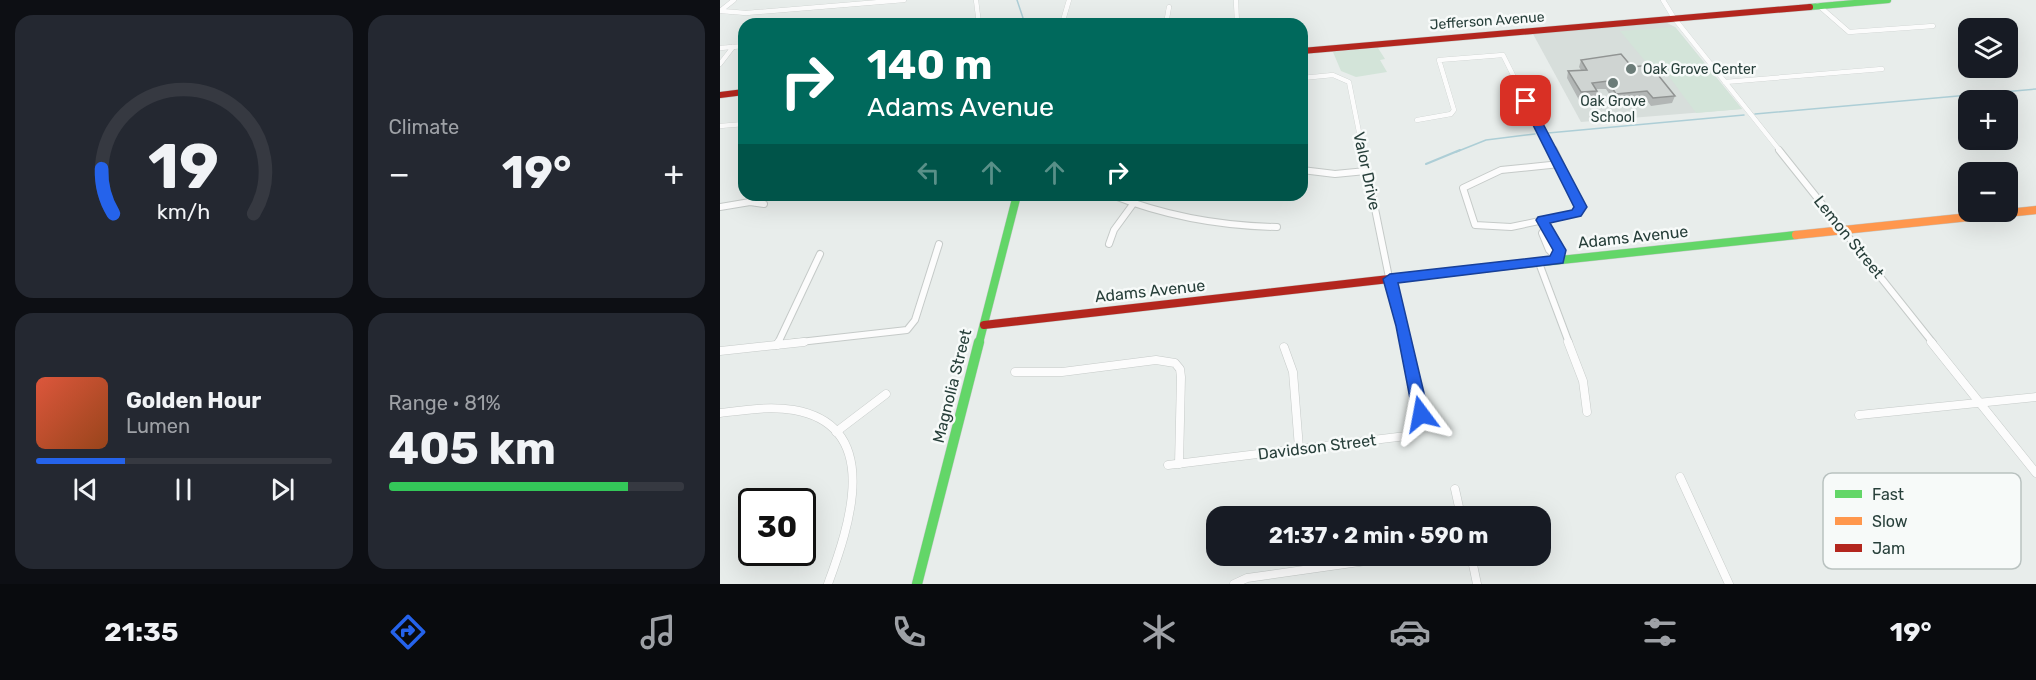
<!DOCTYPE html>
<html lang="en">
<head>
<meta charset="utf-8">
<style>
	body { margin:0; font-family:Rubik,sans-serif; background:#242831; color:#f1f3f6; height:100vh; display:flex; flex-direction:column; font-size:22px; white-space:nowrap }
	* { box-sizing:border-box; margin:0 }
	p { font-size:20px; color:#9ea1a6 }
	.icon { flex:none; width:33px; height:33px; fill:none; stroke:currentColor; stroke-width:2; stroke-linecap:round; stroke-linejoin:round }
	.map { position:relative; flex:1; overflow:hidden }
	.side { display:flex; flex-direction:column; gap:15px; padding:15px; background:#0d0f14; width:720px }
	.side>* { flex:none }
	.hud { position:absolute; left:18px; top:18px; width:570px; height:183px; border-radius:18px; box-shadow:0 6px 24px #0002; background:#00695c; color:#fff; overflow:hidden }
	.tools { position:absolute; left:1238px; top:18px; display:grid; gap:12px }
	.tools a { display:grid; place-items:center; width:60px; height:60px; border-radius:12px; background:#171b24; box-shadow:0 6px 24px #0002; font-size:30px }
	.speed { position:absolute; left:18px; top:488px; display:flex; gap:12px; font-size:30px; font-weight:700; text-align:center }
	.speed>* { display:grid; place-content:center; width:78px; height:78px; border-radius:50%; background:#171b24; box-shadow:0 6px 24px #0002; line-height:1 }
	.speed .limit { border:3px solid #111; border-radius:9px; background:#fff; color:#111 }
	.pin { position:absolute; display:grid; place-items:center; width:51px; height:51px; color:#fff; margin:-26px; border-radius:12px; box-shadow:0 3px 9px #0006 }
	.me { position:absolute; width:66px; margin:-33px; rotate:347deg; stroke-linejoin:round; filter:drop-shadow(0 0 4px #0008) }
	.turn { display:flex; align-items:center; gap:21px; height:126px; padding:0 30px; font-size:27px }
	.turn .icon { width:78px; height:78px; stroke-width:2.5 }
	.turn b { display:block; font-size:42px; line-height:51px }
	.lanes { display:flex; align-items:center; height:57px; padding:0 30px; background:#0003; justify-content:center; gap:30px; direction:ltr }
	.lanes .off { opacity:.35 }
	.big { font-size:45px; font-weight:700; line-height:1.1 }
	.side .widget { flex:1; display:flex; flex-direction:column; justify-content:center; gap:9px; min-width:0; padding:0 21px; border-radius:18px; background:#242831 }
	.side .dial { align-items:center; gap:0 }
	.dial svg { height:156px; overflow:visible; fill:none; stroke:#363941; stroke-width:7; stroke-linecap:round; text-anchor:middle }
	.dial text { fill:#f1f3f6; stroke:none }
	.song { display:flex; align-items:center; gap:18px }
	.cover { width:72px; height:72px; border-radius:9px; background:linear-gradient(135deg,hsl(10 70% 55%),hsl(20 70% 35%)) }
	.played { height:6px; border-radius:3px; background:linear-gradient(90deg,#2563eb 30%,#363941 30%) }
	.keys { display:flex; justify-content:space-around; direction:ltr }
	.heat { display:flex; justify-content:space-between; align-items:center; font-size:33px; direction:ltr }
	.charge { height:9px; border-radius:4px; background:linear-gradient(90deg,#34c759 81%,#363941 0) }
	.side .tiles { flex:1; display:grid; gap:15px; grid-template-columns:repeat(2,1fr) }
	.trip { position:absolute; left:486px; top:506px; width:345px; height:60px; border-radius:18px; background:#171b24; box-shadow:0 6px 24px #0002; font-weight:700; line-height:60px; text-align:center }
	.menu { display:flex; height:96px; justify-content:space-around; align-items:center; background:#090b0e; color:#9ea1a6 }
	.menu .icon { width:42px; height:42px }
	.menu .selected { color:#2563eb }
	.menu b { font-size:27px; color:#f1f3f6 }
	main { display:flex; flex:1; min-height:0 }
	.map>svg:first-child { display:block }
	.built { fill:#d7dedb }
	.green { fill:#d3e4d9 }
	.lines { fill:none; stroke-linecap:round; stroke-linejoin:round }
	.stream-far1 { stroke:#adced6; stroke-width:1.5 }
	.stream { stroke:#adced6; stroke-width:2 }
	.street-far2-casing { stroke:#c5cac8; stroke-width:5 }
	.street-far1-casing { stroke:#c5cac8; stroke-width:8 }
	.street-casing { stroke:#c5cac8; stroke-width:9 }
	.fast-far2-casing { stroke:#c4cac8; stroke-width:7 }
	.fast-far1-casing { stroke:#c4cac8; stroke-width:9 }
	.fast-casing { stroke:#c4cac8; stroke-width:11 }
	.slow-casing { stroke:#c4cac8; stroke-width:9 }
	.jam-far1-casing { stroke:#c4cac8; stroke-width:7 }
	.jam-casing { stroke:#c4cac8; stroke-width:9 }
	.street-far2 { stroke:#fcfcfc; stroke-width:4.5 }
	.street-far1 { stroke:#fcfcfc; stroke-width:6 }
	.street { stroke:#fcfcfc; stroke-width:8 }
	.fast-far2 { stroke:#63d668; stroke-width:6 }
	.fast-far1 { stroke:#63d668; stroke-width:8 }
	.fast { stroke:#63d668; stroke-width:10 }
	.slow { stroke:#ff974d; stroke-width:8 }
	.jam-far1 { stroke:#b3261e; stroke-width:6 }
	.jam { stroke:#b3261e; stroke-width:8 }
	.wall { fill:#b2b6b5 }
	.building { fill:#cfd4d2; stroke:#919493; stroke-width:1.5 }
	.route { fill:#2563eb; stroke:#184099; stroke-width:1.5 }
	.poi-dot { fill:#6b7c78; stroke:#f7faf9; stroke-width:2 }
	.labels { text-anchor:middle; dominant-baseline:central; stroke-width:5; stroke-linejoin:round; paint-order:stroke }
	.far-street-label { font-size:14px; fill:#273f3a; stroke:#f7faf9 }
	.far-poi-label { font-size:14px; fill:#273f3a; stroke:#f7faf9; text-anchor:start }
	.street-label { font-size:16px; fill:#273f3a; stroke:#f7faf9 }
	.key { fill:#f7faf9; stroke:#b9c2c0; stroke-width:1.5 }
	.key-label { font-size:16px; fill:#273f3a }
</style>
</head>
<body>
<main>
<section class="side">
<div class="tiles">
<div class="widget dial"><svg viewBox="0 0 100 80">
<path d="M14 69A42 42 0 1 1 86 69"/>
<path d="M14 69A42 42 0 0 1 8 46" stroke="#2563eb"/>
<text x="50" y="56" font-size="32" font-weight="700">19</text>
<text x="50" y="72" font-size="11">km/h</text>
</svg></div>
<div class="widget"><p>Climate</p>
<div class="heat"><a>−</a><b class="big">19°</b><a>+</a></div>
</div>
<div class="widget">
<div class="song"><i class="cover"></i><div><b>Golden Hour</b><p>Lumen</p></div></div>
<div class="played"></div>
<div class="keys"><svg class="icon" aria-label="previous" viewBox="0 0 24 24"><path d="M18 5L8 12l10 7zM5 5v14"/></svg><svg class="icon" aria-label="pause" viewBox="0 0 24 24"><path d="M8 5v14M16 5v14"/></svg><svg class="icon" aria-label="next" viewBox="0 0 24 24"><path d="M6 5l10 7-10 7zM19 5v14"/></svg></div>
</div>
<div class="widget"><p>Range · 81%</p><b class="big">405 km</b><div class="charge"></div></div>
</div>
</section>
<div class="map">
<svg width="1316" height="584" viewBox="0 0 1316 584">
	<rect width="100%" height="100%" fill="#e8edeb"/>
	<polygon class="built" points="945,22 955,27 1022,109 861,122 813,34"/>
	<g class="green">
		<polygon points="955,27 1022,109 976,113 942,67 925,61 900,31"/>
		<polygon points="658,48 665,59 660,60 667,72 636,77 621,71 613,52"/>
	</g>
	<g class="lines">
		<g class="stream-far1">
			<polyline points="297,0 305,24"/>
			<polyline points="1035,114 1316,89"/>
			<polyline points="828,133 1024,115"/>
			<polyline points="736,152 766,140 815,134"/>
		</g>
		<polyline class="stream" points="706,164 740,150"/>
		<defs>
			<g id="street-far2">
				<polyline points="256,0 259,24"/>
				<polyline points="516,0 517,24"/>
				<polyline points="943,0 954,18 1061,152"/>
				<polyline points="1098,5 1129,32 1213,26"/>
				<polyline points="0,11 14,0"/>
				<polyline points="1,11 26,13 184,0"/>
				<polyline points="342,24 349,0"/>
				<polyline points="446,24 449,7"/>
				<polyline points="0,48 24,46"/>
				<polyline points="0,64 13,47"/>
				<polyline points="582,78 613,75 629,82 643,152"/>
				<polyline points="1005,82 1162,69"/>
				<polyline points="697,120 731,114 734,110 719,60 783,55 820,129 835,152"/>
				<polyline points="0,126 24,124"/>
			</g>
			<g id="street-far1">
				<polyline points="643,150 673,297 686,343"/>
				<polyline points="834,150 861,207 857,213 791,227 755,225 743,188 781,170 840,164"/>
				<polyline points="1059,150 1213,343"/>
				<polyline points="582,170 615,174 646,171"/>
				<path d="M392 195C445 216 500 226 557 227"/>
				<polyline points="0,207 30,202 44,204"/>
				<polyline points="822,221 840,251 837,255"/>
				<polyline points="826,228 822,233 829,250 838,259"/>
				<polyline points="389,244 394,230 413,204"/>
				<polyline points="819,263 849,343"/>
				<polyline points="58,343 100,254"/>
				<polyline points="71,343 187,330 195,320 219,244"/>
			</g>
			<g id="street">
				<polyline points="848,342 863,381 867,412"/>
				<polyline points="1211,342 1316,473"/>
				<polyline points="57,345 59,342"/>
				<polyline points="564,347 573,372 579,448"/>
				<polyline points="0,351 84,342"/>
				<polyline points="295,372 342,372 436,360 455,363 460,369 461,377 459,464"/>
				<path d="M0 413C24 410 49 406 74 410 164 426 129 527 108 584"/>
				<polyline points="1139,415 1316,397"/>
				<polyline points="116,432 166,394"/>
				<polyline points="448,465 686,436 696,431 701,424 686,342"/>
				<polyline points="960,477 1009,584"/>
				<polyline points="735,489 741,516"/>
				<polyline points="751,555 757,584"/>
				<polyline points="514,584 527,578 688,555"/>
			</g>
			<polyline id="fast-far2" points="1090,7 1168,0"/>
			<g id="fast-far1">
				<polyline points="784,266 1076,235"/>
				<polyline points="259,343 297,195"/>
			</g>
			<polyline id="fast" points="197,584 259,342"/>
			<polyline id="slow" points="1076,235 1316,210"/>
			<g id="jam-far1">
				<polyline points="582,51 1090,7"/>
				<polyline points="0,95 24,92"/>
			</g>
			<polyline id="jam" points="264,325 784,266"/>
		</defs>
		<use href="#street-far2" class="street-far2-casing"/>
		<use href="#street-far1" class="street-far1-casing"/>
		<use href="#street" class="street-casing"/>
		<use href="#fast-far2" class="fast-far2-casing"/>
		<use href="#fast-far1" class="fast-far1-casing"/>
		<use href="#fast" class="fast-casing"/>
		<use href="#slow" class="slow-casing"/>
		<use href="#jam-far1" class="jam-far1-casing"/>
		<use href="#jam" class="jam-casing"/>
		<use href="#street-far2" class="street-far2"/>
		<use href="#street-far1" class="street-far1"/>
		<use href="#street" class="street"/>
		<use href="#fast-far2" class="fast-far2"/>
		<use href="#fast-far1" class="fast-far1"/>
		<use href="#fast" class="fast"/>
		<use href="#slow" class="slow"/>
		<use href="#jam-far1" class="jam-far1"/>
		<use href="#jam" class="jam"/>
	</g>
	<polygon class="wall" points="861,60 912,67 955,96 952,103 931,106 925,98 894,101 886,89 876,89 877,91 875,98 859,100 847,78 848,71 861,70 859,67"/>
	<polygon class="building" points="901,54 912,67 930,65 955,96 933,98 927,91 896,94 888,81 872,83 877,91 861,92 848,71 867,70 861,60"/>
	<polygon class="route" points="806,98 811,101 867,207 861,216 830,223 846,250 843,263 678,283 709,414 707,419 696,419 693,414 676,326 663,279 670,274 830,256 833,250 816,220 818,217 852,210 854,207 801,101"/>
	<g class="poi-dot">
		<circle cx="911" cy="69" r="6"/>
		<circle cx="893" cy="83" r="6"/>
	</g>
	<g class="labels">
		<g class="far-street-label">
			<text transform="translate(767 21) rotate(-4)">Jefferson Avenue</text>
		</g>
		<g class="far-poi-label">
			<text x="923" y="69">Oak Grove Center</text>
			<text x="893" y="101" text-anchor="middle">Oak Grove<tspan x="893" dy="16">School</tspan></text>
		</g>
		<g class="street-label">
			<text transform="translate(647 171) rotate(78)">Valor Drive</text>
			<text transform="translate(913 237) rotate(-6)">Adams Avenue</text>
			<text transform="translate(1129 237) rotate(51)">Lemon Street</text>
			<text transform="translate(430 291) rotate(-6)">Adams Avenue</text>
			<text transform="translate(232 386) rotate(-76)">Magnolia Street</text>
			<text transform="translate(597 447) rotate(-7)">Davidson Street</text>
		</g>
	</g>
	<rect x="1103" y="473" width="198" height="96" rx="9" class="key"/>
	<rect x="1115" y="490" width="27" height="8" fill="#63d668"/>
	<rect x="1115" y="517" width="27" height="8" fill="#ff974d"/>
	<rect x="1115" y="544" width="27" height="8" fill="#b3261e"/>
	<g class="key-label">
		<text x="1152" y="500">Fast</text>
		<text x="1152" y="527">Slow</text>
		<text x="1152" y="554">Jam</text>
	</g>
</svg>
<div class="tools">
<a><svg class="icon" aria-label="layers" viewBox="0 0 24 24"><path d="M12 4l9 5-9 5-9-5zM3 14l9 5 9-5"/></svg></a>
<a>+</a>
<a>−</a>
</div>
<div class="speed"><div class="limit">30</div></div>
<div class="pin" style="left:806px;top:101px;background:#d93025"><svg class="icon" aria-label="arrive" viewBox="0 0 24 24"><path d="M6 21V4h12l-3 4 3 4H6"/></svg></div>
<svg class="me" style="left:701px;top:414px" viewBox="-20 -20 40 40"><path d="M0-17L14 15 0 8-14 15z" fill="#2563eb" stroke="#fff" stroke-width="4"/></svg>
<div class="trip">21:37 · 2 min · 590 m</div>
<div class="hud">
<div class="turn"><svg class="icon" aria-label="right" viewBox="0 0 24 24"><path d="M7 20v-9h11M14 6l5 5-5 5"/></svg><div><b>140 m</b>Adams Avenue</div></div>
<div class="lanes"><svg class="icon off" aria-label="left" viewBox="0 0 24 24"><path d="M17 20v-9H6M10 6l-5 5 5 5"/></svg><svg class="icon off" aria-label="ahead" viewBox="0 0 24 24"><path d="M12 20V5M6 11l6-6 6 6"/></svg><svg class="icon off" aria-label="ahead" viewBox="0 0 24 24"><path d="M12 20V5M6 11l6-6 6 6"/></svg><svg class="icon" aria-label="right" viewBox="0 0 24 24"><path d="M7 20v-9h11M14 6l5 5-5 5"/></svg></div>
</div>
</div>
</main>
<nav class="menu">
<b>21:35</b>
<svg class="icon selected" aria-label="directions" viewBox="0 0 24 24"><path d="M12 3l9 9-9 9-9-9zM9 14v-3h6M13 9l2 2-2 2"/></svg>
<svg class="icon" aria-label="music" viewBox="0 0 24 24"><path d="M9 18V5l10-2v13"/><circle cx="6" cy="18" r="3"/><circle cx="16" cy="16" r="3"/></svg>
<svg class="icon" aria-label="phone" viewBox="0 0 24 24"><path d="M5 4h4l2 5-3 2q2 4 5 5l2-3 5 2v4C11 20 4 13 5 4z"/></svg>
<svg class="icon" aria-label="climate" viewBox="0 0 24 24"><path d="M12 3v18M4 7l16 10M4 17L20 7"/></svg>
<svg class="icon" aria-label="car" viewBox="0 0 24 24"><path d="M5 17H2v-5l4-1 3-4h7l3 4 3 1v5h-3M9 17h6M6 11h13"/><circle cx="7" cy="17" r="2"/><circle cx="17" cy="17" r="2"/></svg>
<svg class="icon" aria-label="filters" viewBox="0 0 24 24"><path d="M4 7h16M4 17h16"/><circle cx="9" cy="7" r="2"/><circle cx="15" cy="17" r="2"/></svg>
<b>19°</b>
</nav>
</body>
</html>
